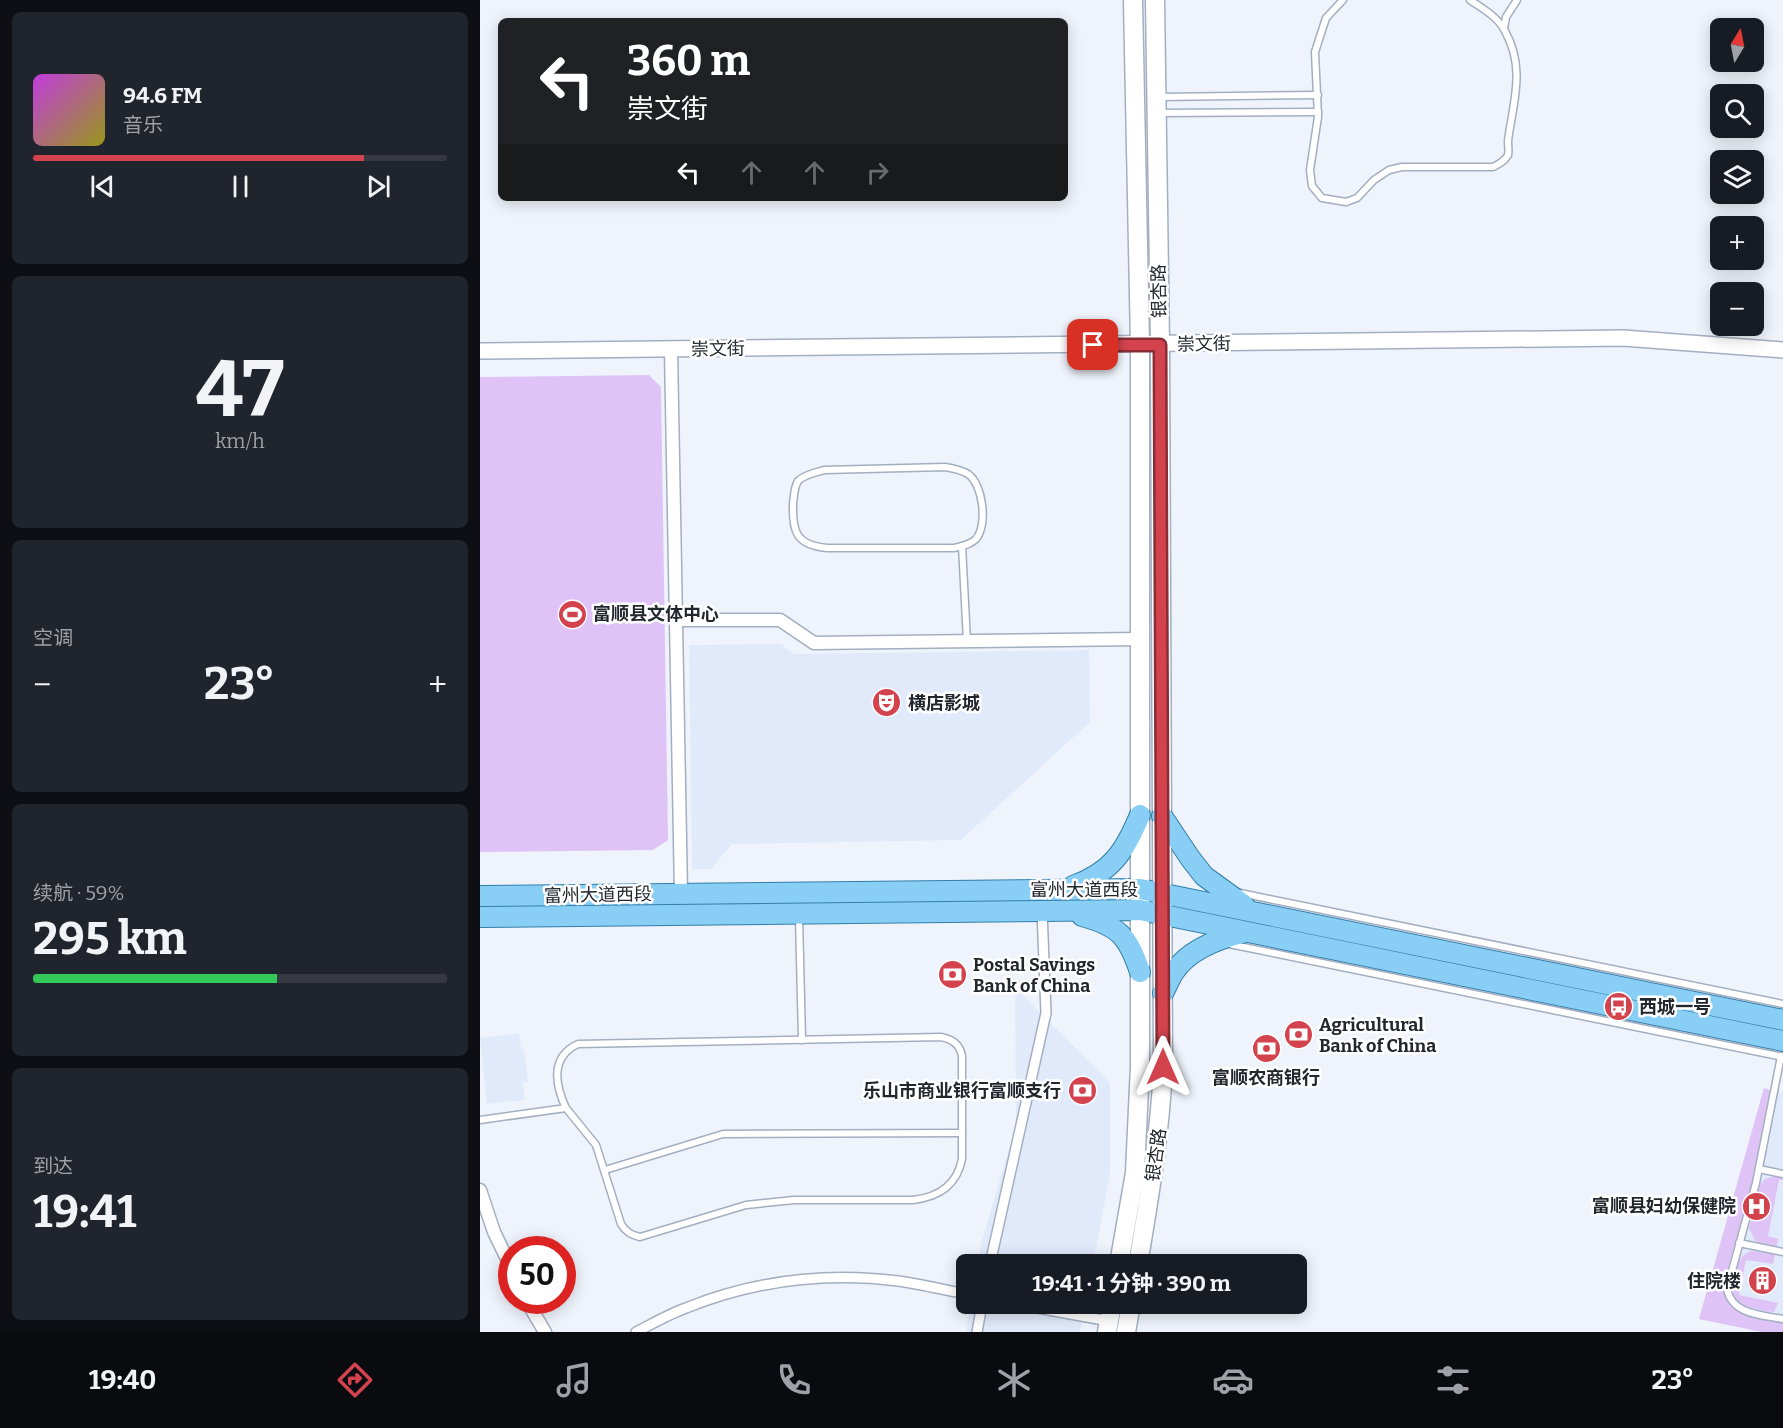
<!DOCTYPE html>
<html lang="zh">
<head>
<meta charset="utf-8">
<style>
	body { margin:0; font-family:Bitter,"Noto Sans SC",serif; background:#20242c; color:#f1f3f6; height:100vh; display:flex; flex-direction:column; font-size:22px; white-space:nowrap }
	* { box-sizing:border-box; margin:0 }
	p { font-size:20px; color:#9ea1a6 }
	.icon { flex:none; width:33px; height:33px; fill:none; stroke:currentColor; stroke-width:2; stroke-linecap:round; stroke-linejoin:round }
	.map { position:relative; flex:1; overflow:hidden }
	.drawer { display:flex; flex-direction:column; gap:12px; padding:12px; background:#0d0f14; width:480px }
	.drawer>* { flex:none }
	.top-card { position:absolute; left:18px; top:18px; width:570px; height:183px; border-radius:9px; box-shadow:0 3px 15px #0003; background:#202124; color:#fff; overflow:hidden }
	.needle { width:39px; rotate:10deg }
	.tools { position:absolute; left:1230px; top:18px; display:grid; gap:12px }
	.tools a { display:grid; place-items:center; width:54px; height:54px; border-radius:9px; background:#171b24; box-shadow:0 3px 15px #0003; font-size:30px }
	.speed { position:absolute; left:18px; top:1236px; display:flex; gap:12px; font-size:30px; font-weight:700; text-align:center }
	.speed>* { display:grid; place-content:center; width:78px; height:78px; border-radius:50%; background:#171b24; box-shadow:0 3px 15px #0003; line-height:1 }
	.speed .limit { border:9px solid #d22; background:#fff; color:#111 }
	.pin { position:absolute; display:grid; place-items:center; width:51px; height:51px; color:#fff; margin:-26px; border-radius:12px; box-shadow:0 3px 9px #0006 }
	.me { position:absolute; width:66px; margin:-33px; rotate:0deg; stroke-linejoin:round; filter:drop-shadow(0 0 4px #0008) }
	.turn { display:flex; align-items:center; gap:21px; height:126px; padding:0 30px; font-size:27px }
	.turn .icon { width:78px; height:78px; stroke-width:2.5 }
	.turn b { display:block; font-size:42px; line-height:51px }
	.lanes { display:flex; align-items:center; height:57px; padding:0 30px; background:#0003; justify-content:center; gap:30px; direction:ltr }
	.lanes .off { opacity:.35 }
	.big { font-size:45px; font-weight:700; line-height:1.1 }
	.drawer .tile { flex:1; display:flex; flex-direction:column; justify-content:center; gap:9px; min-width:0; padding:0 21px; border-radius:9px; background:#20242c }
	.drawer .dial { align-items:center; gap:0 }
	.dial b { font-size:78px; line-height:1 }
	.song { display:flex; align-items:center; gap:18px }
	.cover { width:72px; height:72px; border-radius:9px; background:linear-gradient(135deg,hsl(290 70% 55%),hsl(60 70% 35%)) }
	.played { height:6px; border-radius:3px; background:linear-gradient(90deg,#d3434e 80%,#363941 80%) }
	.keys { display:flex; justify-content:space-around; direction:ltr }
	.heat { display:flex; justify-content:space-between; align-items:center; font-size:33px; direction:ltr }
	.charge { height:9px; border-radius:4px; background:linear-gradient(90deg,#34c759 59%,#363941 0) }
	.trip { position:absolute; left:476px; top:1254px; width:351px; height:60px; border-radius:9px; background:#171b24; box-shadow:0 3px 15px #0003; font-weight:700; line-height:60px; text-align:center }
	.tabs { display:flex; height:96px; justify-content:space-around; align-items:center; background:#090b0e; color:#9ea1a6 }
	.tabs .icon { width:42px; height:42px }
	.tabs .current { color:#d3434e }
	.tabs b { font-size:27px; color:#f1f3f6 }
	main { display:flex; flex:1; min-height:0 }
	.map>svg:first-child { display:block }
	.built { fill:#e1eafb }
	.green { fill:#dfc3f7 }
	.lines { fill:none; stroke-linecap:round; stroke-linejoin:round }
	.service-casing { stroke:#a3aec1; stroke-width:9 }
	.pedestrian-casing { stroke:#a3aec1; stroke-width:12 }
	.minor-casing { stroke:#a3aec1; stroke-width:15 }
	.tertiary-casing { stroke:#a3aec1; stroke-width:18 }
	.secondary-casing { stroke:#a3aec1; stroke-width:21 }
	.primary-casing { stroke:#327ea9; stroke-width:22 }
	.service { stroke:#fff; stroke-width:6 }
	.pedestrian { stroke:#fff; stroke-width:9 }
	.minor { stroke:#fff; stroke-width:12 }
	.tertiary { stroke:#fff; stroke-width:15 }
	.secondary { stroke:#fff; stroke-width:18 }
	.primary { stroke:#89cef4; stroke-width:20 }
	.route-casing { stroke:#892c33; stroke-width:15 }
	.route { stroke:#d3434e; stroke-width:10 }
	.labels { text-anchor:middle; dominant-baseline:central; stroke-width:5; stroke-linejoin:round; paint-order:stroke }
	.street-label { font-size:18px; fill:#22262d; stroke:#fff }
	.poi-label { font-size:18px; font-weight:bold; fill:#22262d; stroke:#fff; text-anchor:start }
</style>
</head>
<body>
<main>
<section class="drawer">
<div class="tile">
<div class="song"><i class="cover"></i><div><b>94.6 FM</b><p>音乐</p></div></div>
<div class="played"></div>
<div class="keys"><svg class="icon" aria-label="previous" viewBox="0 0 24 24"><path d="M18 5L8 12l10 7zM5 5v14"/></svg><svg class="icon" aria-label="pause" viewBox="0 0 24 24"><path d="M8 5v14M16 5v14"/></svg><svg class="icon" aria-label="next" viewBox="0 0 24 24"><path d="M6 5l10 7-10 7zM19 5v14"/></svg></div>
</div>
<div class="tile dial"><b>47</b><p>km/h</p></div>
<div class="tile"><p>空调</p>
<div class="heat"><a>−</a><b class="big">23°</b><a>+</a></div>
</div>
<div class="tile"><p>续航 · 59%</p><b class="big">295 km</b><div class="charge"></div></div>
<div class="tile"><p>到达</p><b class="big">19:41</b></div>
</section>
<div class="map">
<svg width="1303" height="1332" viewBox="0 0 1303 1332">
	<rect width="100%" height="100%" fill="#eff4fc"/>
	<g class="built">
		<polygon points="301,644 314,654 609,650 610,722 481,840 252,844 231,869 212,869 209,645"/>
		<polygon points="535,987 630,1083 630,1174 613,1264 498,1264 501,1244 536,1125"/>
		<polygon points="39,1033 41,1049 44,1049 48,1082 43,1083 45,1100 7,1104 0,1038"/>
		<polygon points="1284,1088 1303,1093 1303,1332 1282,1332 1219,1319"/>
		<polygon points="491,1304 606,1304 600,1332 486,1332"/>
	</g>
	<g class="green">
		<polygon points="169,375 181,387 188,840 173,850 0,852 0,377"/>
		<path d="M1284 1088 1289 1090V1095L1272 1182 1244 1282C1241 1318 1277 1318 1303 1323V1332H1282L1219 1319Z"/>
		<polygon points="1294,1176 1303,1178 1303,1180 1299,1180 1288,1236 1298,1239 1297,1247 1275,1241 1269,1228 1279,1186 1285,1179"/>
		<path d="M1271 1251 1295 1254 1293 1264 1266 1260 1259 1295 1298 1303 1294 1312C1288 1312 1282 1311 1276 1309 1252 1305 1249 1295 1255 1273 1258 1262 1260 1256 1271 1251Z"/>
	</g>
	<g class="lines">
		<defs>
			<g id="service">
				<path d="M863 0 846 18 835 52 838 117 830 170 832 186 842 198 866 202 877 198 894 180 909 170 922 167H1013C1019 164 1025 161 1028 155 1029 151 1028 146 1028 141 1033 102 1046 69 1025 31 1018 17 1003 9 990 0"/>
				<polyline points="1024,29 1026,17 1037,0"/>
				<polyline points="679,97 838,95"/>
				<polyline points="678,113 838,112"/>
				<path d="M465 467C472 468 481 470 488 474 503 484 508 525 496 539 490 545 482 546 474 548H347C317 545 312 533 313 504 314 497 314 487 318 481 325 474 335 473 344 470Z"/>
				<polyline points="482,546 487,641"/>
				<polyline points="760,893 1303,1004"/>
				<polyline points="319,917 322,1040"/>
				<polyline points="749,944 1303,1057"/>
				<path d="M1301 1056 1276 1183 1247 1289C1252 1315 1282 1315 1303 1319"/>
				<path d="M0 1120 86 1108C75 1085 70 1057 98 1044L461 1037C472 1039 480 1044 482 1056V1159C477 1185 459 1197 433 1200H314L266 1205 160 1237C151 1235 146 1232 141 1224L116 1145 86 1108"/>
				<polyline points="1279,1169 1303,1174"/>
				<polyline points="125,1170 243,1134 482,1133"/>
				<polyline points="1259,1243 1303,1252"/>
			</g>
			<g id="pedestrian">
				<polyline points="510,1264 566,1013 562,911"/>
				<polyline points="535,1304 629,1321"/>
				<path d="M156 1332C172 1324 189 1314 206 1308 273 1281 346 1272 418 1281 441 1284 464 1290 486 1294"/>
				<polyline points="497,1332 502,1304"/>
			</g>
			<g id="minor">
				<polyline points="191,350 201,894"/>
				<polyline points="196,620 300,620 334,643 660,639"/>
				<polyline points="0,1190 14,1232 32,1269"/>
				<polyline points="46,1300 65,1332"/>
			</g>
			<polyline id="tertiary" points="0,351 1143,338 1303,350"/>
			<g id="secondary">
				<polyline points="639,1264 655,1173 660,1066 660,345 653,0"/>
				<path d="M658 1264C669 1199 680 1134 683 1067L680 344 675 0"/>
				<polyline points="627,1332 632,1304"/>
				<polyline points="646,1332 651,1304"/>
			</g>
			<g id="primary">
				<polyline points="682,816 710,858 724,876 764,905"/>
				<path d="M593 886C632 872 645 851 660 815"/>
				<polyline points="0,896 660,889 1303,1020"/>
				<path d="M602 916C639 926 648 936 660 972"/>
				<polyline points="0,917 660,910 1303,1041"/>
				<path d="M683 993C687 986 690 978 694 972 709 949 740 938 766 932"/>
			</g>
		</defs>
		<use href="#service" class="service-casing"/>
		<use href="#pedestrian" class="pedestrian-casing"/>
		<use href="#minor" class="minor-casing"/>
		<use href="#tertiary" class="tertiary-casing"/>
		<use href="#secondary" class="secondary-casing"/>
		<use href="#primary" class="primary-casing"/>
		<use href="#service" class="service"/>
		<use href="#pedestrian" class="pedestrian"/>
		<use href="#minor" class="minor"/>
		<use href="#tertiary" class="tertiary"/>
		<use href="#secondary" class="secondary"/>
		<use href="#primary" class="primary"/>
	</g>
	<g class="lines">
		<defs>
			<polyline id="route" points="613,345 680,345 683,1067"/>
		</defs>
		<use href="#route" class="route-casing"/>
		<use href="#route" class="route"/>
	</g>
	<defs>
		<symbol id="stadium-disc" viewBox="-11 -11 22 22"><circle r="9.5" fill="#d3434e" stroke="#fff"/><path d="M0-5a6.5 5 0 1 0 0 10a6.5 5 0 1 0 0-10ZM-3.5-1.8h7v3.6h-7Z" fill="#fff"/></symbol>
		<symbol id="theatre-disc" viewBox="-11 -11 22 22"><circle r="9.5" fill="#d3434e" stroke="#fff"/><path d="M-5-5.5Q0-4 5-5.5V0Q5 5 0 6Q-5 5-5 0ZM-3.3-2.5H-1v1.5H-3.3ZM1-2.5H3.3v1.5H1ZM-2.8 1Q0 5.5 2.8 1Z" fill="#fff"/></symbol>
		<symbol id="bank-disc" viewBox="-11 -11 22 22"><circle r="9.5" fill="#d3434e" stroke="#fff"/><path d="M-6-4H6V4H-6ZM0-2.3a2.3 2.3 0 1 0 0 4.6a2.3 2.3 0 1 0 0-4.6Z" fill="#fff"/></symbol>
		<symbol id="bus-disc" viewBox="-11 -11 22 22"><circle r="9.5" fill="#d3434e" stroke="#fff"/><path d="M-5-6H5V4H4V6H2V4H-2V6H-4V4H-5ZM-3.5-4V0h7V-4ZM-3.5 1.2v1.5H-2V1.2ZM2 1.2v1.5H3.5V1.2Z" fill="#fff"/></symbol>
		<symbol id="hospital-disc" viewBox="-11 -11 22 22"><circle r="9.5" fill="#d3434e" stroke="#fff"/><path d="M-5-5h3v3.5h4V-5h3V5h-3V1.5h-4V5h-3Z" fill="#fff"/></symbol>
		<symbol id="building-disc" viewBox="-11 -11 22 22"><circle r="9.5" fill="#d3434e" stroke="#fff"/><path d="M-4-6H4V6H1V3H-1V6H-4ZM-2.5-4.3h1.7v1.8h-1.7ZM.8-4.3h1.7v1.8H.8ZM-2.5-1h1.7V.8h-1.7ZM.8-1h1.7V.8H.8Z" fill="#fff"/></symbol>
	</defs>
	<g fill-rule="evenodd">
		<use href="#stadium-disc" x="76" y="598" width="33" height="33"/>
		<use href="#theatre-disc" x="390" y="686" width="33" height="33"/>
		<use href="#bank-disc" x="456" y="958" width="33" height="33"/>
		<use href="#bus-disc" x="1122" y="990" width="33" height="33"/>
		<use href="#bank-disc" x="802" y="1018" width="33" height="33"/>
		<use href="#bank-disc" x="770" y="1032" width="33" height="33"/>
		<use href="#bank-disc" x="586" y="1074" width="33" height="33"/>
		<use href="#hospital-disc" x="1260" y="1190" width="33" height="33"/>
		<use href="#building-disc" x="1266" y="1264" width="33" height="33"/>
	</g>
	<g class="labels">
		<g class="street-label">
			<text transform="translate(679 291) rotate(-91)">银杏路</text>
			<text transform="translate(724 344) rotate(-1)">崇文街</text>
			<text transform="translate(238 349) rotate(-1)">崇文街</text>
			<text x="604" y="890">富州大道西段</text>
			<text transform="translate(118 895) rotate(-1)">富州大道西段</text>
			<text transform="translate(676 1155) rotate(-82)">银杏路</text>
		</g>
		<g class="poi-label">
			<text x="113" y="614">富顺县文体中心</text>
			<text x="428" y="703">横店影城</text>
			<text x="493" y="965">Postal Savings<tspan x="493" dy="21">Bank of China</tspan></text>
			<text x="1159" y="1007">西城一号</text>
			<text x="839" y="1025">Agricultural<tspan x="839" dy="21">Bank of China</tspan></text>
			<text x="786" y="1078" text-anchor="middle">富顺农商银行</text>
			<text x="581" y="1091" text-anchor="end">乐山市商业银行富顺支行</text>
			<text x="1256" y="1206" text-anchor="end">富顺县妇幼保健院</text>
			<text x="1261" y="1281" text-anchor="end">住院楼</text>
		</g>
	</g>
</svg>
<div class="tools">
<a><svg class="needle" viewBox="-14 -14 28 28"><path d="M0-13l5 13h-10z" fill="#e53935"/><path d="M0 13l5-13h-10z" fill="#9ea1a6"/></svg></a>
<a><svg class="icon" aria-label="search" viewBox="0 0 24 24"><circle cx="10" cy="10" r="6"/><path d="M15 15l6 6"/></svg></a>
<a><svg class="icon" aria-label="layers" viewBox="0 0 24 24"><path d="M12 4l9 5-9 5-9-5zM3 14l9 5 9-5"/></svg></a>
<a>+</a>
<a>−</a>
</div>
<div class="speed"><div class="limit">50</div></div>
<div class="pin" style="left:613px;top:345px;background:#d93025"><svg class="icon" aria-label="arrive" viewBox="0 0 24 24"><path d="M6 21V4h12l-3 4 3 4H6"/></svg></div>
<svg class="me" style="left:683px;top:1067px" viewBox="-20 -20 40 40"><path d="M0-17L14 15 0 8-14 15z" fill="#d3434e" stroke="#fff" stroke-width="4"/></svg>
<div class="trip">19:41 · 1 分钟 · 390 m</div>
<div class="top-card">
<div class="turn"><svg class="icon" aria-label="left" viewBox="0 0 24 24"><path d="M17 20v-9H6M10 6l-5 5 5 5"/></svg><div><b>360 m</b>崇文街</div></div>
<div class="lanes"><svg class="icon" aria-label="left" viewBox="0 0 24 24"><path d="M17 20v-9H6M10 6l-5 5 5 5"/></svg><svg class="icon off" aria-label="ahead" viewBox="0 0 24 24"><path d="M12 20V5M6 11l6-6 6 6"/></svg><svg class="icon off" aria-label="ahead" viewBox="0 0 24 24"><path d="M12 20V5M6 11l6-6 6 6"/></svg><svg class="icon off" aria-label="right" viewBox="0 0 24 24"><path d="M7 20v-9h11M14 6l5 5-5 5"/></svg></div>
</div>
</div>
</main>
<nav class="tabs">
<b>19:40</b>
<svg class="icon current" aria-label="directions" viewBox="0 0 24 24"><path d="M12 3l9 9-9 9-9-9zM9 14v-3h6M13 9l2 2-2 2"/></svg>
<svg class="icon" aria-label="music" viewBox="0 0 24 24"><path d="M9 18V5l10-2v13"/><circle cx="6" cy="18" r="3"/><circle cx="16" cy="16" r="3"/></svg>
<svg class="icon" aria-label="phone" viewBox="0 0 24 24"><path d="M5 4h4l2 5-3 2q2 4 5 5l2-3 5 2v4C11 20 4 13 5 4z"/></svg>
<svg class="icon" aria-label="climate" viewBox="0 0 24 24"><path d="M12 3v18M4 7l16 10M4 17L20 7"/></svg>
<svg class="icon" aria-label="car" viewBox="0 0 24 24"><path d="M5 17H2v-5l4-1 3-4h7l3 4 3 1v5h-3M9 17h6M6 11h13"/><circle cx="7" cy="17" r="2"/><circle cx="17" cy="17" r="2"/></svg>
<svg class="icon" aria-label="filters" viewBox="0 0 24 24"><path d="M4 7h16M4 17h16"/><circle cx="9" cy="7" r="2"/><circle cx="15" cy="17" r="2"/></svg>
<b>23°</b>
</nav>
</body>
</html>
